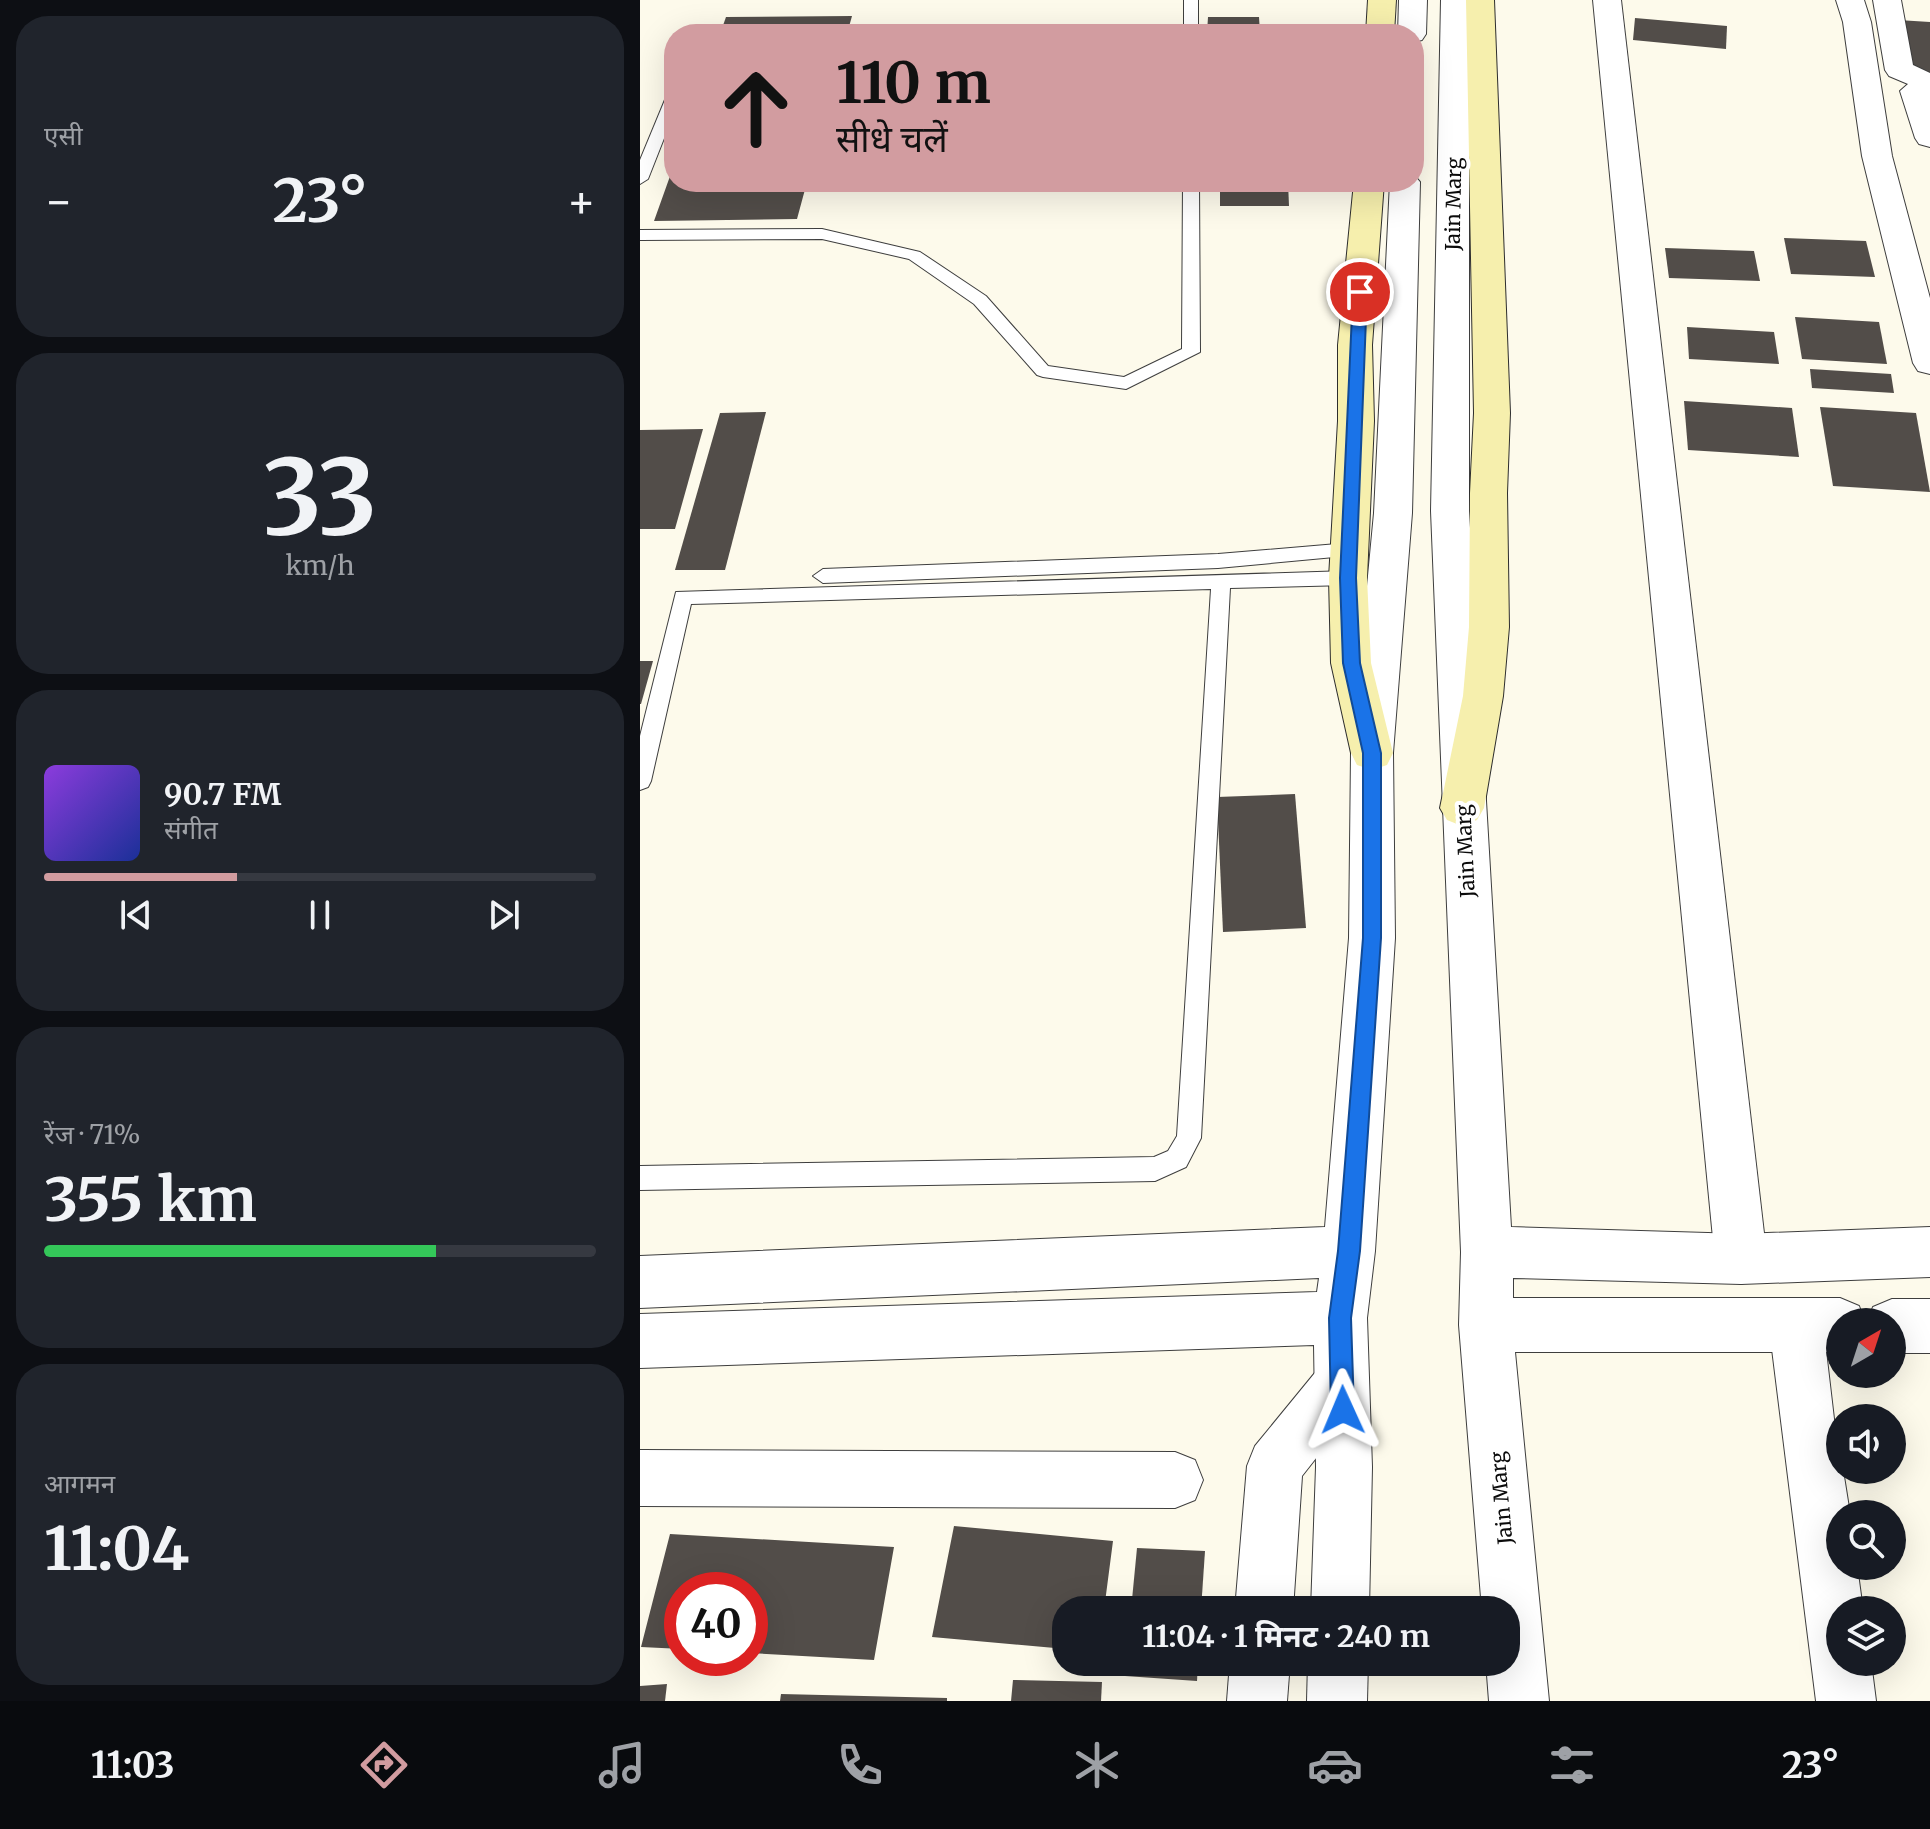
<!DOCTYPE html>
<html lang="hi">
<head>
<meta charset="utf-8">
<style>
	body { margin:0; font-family:Merriweather,"Noto Sans Devanagari",serif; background:#20242c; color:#f1f3f6; height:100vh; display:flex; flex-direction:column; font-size:30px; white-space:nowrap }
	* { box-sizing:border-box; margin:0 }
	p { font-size:26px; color:#9ea1a6 }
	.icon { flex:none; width:44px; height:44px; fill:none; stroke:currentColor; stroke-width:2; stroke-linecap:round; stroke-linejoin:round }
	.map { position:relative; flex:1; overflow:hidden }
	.drawer { display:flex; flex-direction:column; gap:16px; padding:16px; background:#0d0f14; width:640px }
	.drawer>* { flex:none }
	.guide { position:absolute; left:24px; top:24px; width:760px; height:168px; border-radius:32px; box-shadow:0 8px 32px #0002; background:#d29ca0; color:#111; overflow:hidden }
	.needle { width:52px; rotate:39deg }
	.buttons { position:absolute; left:1186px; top:1308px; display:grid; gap:16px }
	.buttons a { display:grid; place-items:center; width:80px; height:80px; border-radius:50%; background:#171b24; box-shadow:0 8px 32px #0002; font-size:40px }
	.speed { position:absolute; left:24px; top:1572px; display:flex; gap:16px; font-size:40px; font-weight:700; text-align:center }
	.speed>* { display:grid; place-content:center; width:104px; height:104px; border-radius:50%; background:#171b24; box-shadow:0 8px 32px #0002; line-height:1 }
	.speed .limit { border:12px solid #d22; background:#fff; color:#111 }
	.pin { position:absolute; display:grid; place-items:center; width:68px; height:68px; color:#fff; margin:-34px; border:4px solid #fff; border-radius:50%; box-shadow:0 2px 8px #0007 }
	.me { position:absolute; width:88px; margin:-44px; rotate:359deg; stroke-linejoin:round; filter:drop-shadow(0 0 6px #0008) }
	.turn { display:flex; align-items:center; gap:28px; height:168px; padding:0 40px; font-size:36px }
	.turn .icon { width:104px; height:104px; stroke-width:2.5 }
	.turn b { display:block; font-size:56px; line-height:68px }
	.big { font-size:60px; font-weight:700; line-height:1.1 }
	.drawer .card { flex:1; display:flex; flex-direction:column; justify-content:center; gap:12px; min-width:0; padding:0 28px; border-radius:32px; background:#20242c }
	.drawer .dial { align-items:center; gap:0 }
	.dial b { font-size:104px; line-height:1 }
	.song { display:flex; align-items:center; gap:24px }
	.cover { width:96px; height:96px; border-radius:12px; background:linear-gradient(135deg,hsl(270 70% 55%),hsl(230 70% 35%)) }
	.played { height:8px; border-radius:4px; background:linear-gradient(90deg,#d29ca0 35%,#363941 35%) }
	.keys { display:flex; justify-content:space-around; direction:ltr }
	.heat { display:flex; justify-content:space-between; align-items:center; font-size:44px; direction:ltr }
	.charge { height:12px; border-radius:6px; background:linear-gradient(90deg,#34c759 71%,#363941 0) }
	.trip { position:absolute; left:412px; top:1596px; width:468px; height:80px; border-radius:32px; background:#171b24; box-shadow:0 8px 32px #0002; font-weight:700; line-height:80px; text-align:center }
	.tabs { display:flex; height:128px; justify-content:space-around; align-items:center; background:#090b0e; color:#9ea1a6 }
	.tabs .icon { width:56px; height:56px }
	.tabs .active { color:#d29ca0 }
	.tabs b { font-size:36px; color:#f1f3f6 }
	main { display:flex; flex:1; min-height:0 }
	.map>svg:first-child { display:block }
	.building { fill:#524d49 }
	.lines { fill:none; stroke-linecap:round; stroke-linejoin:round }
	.service-casing { stroke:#3e3e3e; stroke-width:2 }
	.minor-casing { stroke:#3e3e3e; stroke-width:2 }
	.tertiary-casing { stroke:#3e3e3e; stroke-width:2 }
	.secondary-casing { stroke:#2d2d2d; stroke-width:2 }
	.service { fill:#fff; fill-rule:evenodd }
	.minor { fill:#fff; fill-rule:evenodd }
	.tertiary { fill:#fff; fill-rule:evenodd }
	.secondary { fill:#f6efad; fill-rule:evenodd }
	.route { fill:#1a73e8; stroke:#114b97; stroke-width:2 }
	.labels { text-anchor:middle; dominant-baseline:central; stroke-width:8; stroke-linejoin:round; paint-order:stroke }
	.street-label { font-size:20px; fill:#0b0b0b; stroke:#fff }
</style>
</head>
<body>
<main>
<section class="drawer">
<div class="card"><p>एसी</p>
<div class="heat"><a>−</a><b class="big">23°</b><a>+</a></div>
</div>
<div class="card dial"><b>33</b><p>km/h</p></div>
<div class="card">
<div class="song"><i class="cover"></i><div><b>90.7 FM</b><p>संगीत</p></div></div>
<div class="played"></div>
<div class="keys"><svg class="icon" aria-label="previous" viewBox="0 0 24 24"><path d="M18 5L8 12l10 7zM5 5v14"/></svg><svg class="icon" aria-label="pause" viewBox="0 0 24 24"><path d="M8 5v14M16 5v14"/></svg><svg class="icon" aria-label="next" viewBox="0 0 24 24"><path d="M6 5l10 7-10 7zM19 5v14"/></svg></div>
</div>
<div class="card"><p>रेंज · 71%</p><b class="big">355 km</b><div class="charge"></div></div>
<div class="card"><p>आगमन</p><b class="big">11:04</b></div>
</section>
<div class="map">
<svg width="1290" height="1701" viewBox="0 0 1290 1701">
	<rect width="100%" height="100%" fill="#fdfaeb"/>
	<g class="building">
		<polygon points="212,16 207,34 80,34 86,17"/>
		<polygon points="568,17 619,17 620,34 567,34"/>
		<polygon points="995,18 1087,26 1086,49 993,40"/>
		<polygon points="1258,20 1290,22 1290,76 1272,75"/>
		<polygon points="34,165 34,182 167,182 157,219 14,221"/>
		<polygon points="580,182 648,182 649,206 580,206"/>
		<polygon points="1144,238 1226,241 1235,277 1151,274"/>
		<polygon points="1025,248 1114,251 1120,281 1029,278"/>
		<polygon points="1155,317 1239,322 1247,364 1162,359"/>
		<polygon points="1047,327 1134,332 1139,364 1049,359"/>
		<polygon points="1170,369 1251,374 1254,393 1172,388"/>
		<polygon points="1044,401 1152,408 1159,457 1048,450"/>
		<polygon points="1180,407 1276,413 1290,492 1193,486"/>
		<polygon points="126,412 85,570 35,570 80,413"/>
		<polygon points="63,429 35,529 0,529 0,430"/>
		<polygon points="0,661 13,661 1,704 0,704"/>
		<polygon points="655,794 666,928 583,932 577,797"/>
		<polygon points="314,1526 473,1541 464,1610 426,1610 426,1649 292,1637"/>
		<polygon points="30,1534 254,1547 234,1660 110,1653 110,1590 42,1590 42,1649 1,1647"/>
		<polygon points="497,1548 565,1551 561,1610 491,1610"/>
		<polygon points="487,1662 558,1662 557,1681 485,1676"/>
		<polygon points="373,1680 462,1682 461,1701 371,1701"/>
		<polygon points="27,1684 25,1701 0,1701 0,1686"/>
		<polygon points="141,1694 307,1698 307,1701 140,1701"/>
	</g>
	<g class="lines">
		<defs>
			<g id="service">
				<rect x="544" y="0" width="14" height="34"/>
				<polygon points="34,91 34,113 8,179 0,184 0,160 27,95"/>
				<polygon points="543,182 559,182 560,352 486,389 403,377 397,375 334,304 269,259 182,239 0,240 0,230 182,229 280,252 346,296 408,366 484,377 542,349"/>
				<polygon points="709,543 716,545 719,550 716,555 578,568 183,583 173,576 183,569 578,554"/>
				<polygon points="708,571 718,578 708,585 590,588 561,1138 546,1167 515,1181 0,1190 0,1166 514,1157 528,1151 537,1136 571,589 51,604 11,781 8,787 0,790 0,736 36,592"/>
			</g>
			<g id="minor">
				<polygon points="953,0 981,0 1127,1259 1119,1277 1101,1284 1083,1277 1075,1259"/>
				<polygon points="1196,0 1224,0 1231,22 1252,156 1290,298 1290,374 1278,371 1273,363 1222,156 1203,22"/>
				<polygon points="1233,0 1261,0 1273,65 1290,73 1290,147 1279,144 1275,138 1260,91 1268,84 1249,76 1245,70"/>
				<polygon points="1156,1298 1175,1306 1183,1325 1200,1470 1203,1470 1210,1514 1200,1514 1200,1566 1217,1566 1223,1610 1200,1610 1200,1662 1231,1662 1236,1701 1176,1701 1129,1325 1137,1306"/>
				<polygon points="702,1355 721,1363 729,1382 721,1401 662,1476 653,1610 595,1610 607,1466 615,1446 683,1363"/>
				<polygon points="0,1450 535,1452 555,1460 563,1480 555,1500 535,1508 0,1506"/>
				<polygon points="590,1662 650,1662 647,1701 587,1701"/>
			</g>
			<g id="tertiary">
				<polygon points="759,0 787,0 786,34 782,40 774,42 774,34 758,34"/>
				<polygon points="801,0 829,0 829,511 871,1227 1101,1234 1290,1227 1290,1277 1101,1284 873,1278 873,1298 1200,1298 1219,1306 1225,1322 1200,1322 1200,1352 875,1352 909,1701 849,1701 846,1662 866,1662 866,1610 842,1610 819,1325 821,1252 791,511"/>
				<polygon points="774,175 780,182 772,513 753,753 755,938 735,1251 727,1318 732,1467 729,1610 671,1610 676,1467 674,1345 0,1368 0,1314 677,1292 679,1278 0,1308 0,1256 685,1227 709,938 711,753 734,513 750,182 774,182"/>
				<polygon points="1252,1299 1290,1299 1290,1353 1252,1353 1252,1322 1227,1322 1233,1307"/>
				<polygon points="668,1662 728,1662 727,1701 667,1701"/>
			</g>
			<g id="secondary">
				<polygon points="728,0 756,0 754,34 726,34"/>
				<polygon points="826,0 854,0 870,413 867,493 869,627 863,696 844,808 837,820 822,826 807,820 800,808 823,696 829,627 830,493 834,413"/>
				<polygon points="714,182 744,182 732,345 734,421 727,578 731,663 753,753 747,765 732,770 717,765 711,753 691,663 689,578 698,421 698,345"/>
			</g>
		</defs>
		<use href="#service" class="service-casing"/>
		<use href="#minor" class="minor-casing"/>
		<use href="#tertiary" class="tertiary-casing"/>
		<use href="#secondary" class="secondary-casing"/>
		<use href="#service" class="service"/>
		<use href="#minor" class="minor"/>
		<use href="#tertiary" class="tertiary"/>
		<use href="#secondary" class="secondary"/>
	</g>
	<polygon class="route" points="720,288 727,292 716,578 720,663 741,753 741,938 720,1251 711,1318 714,1410 711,1418 703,1422 695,1418 691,1410 689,1318 698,1251 723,938 723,753 703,663 700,578 713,292"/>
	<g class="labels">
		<g class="street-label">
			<text transform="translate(813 204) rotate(-89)">Jain Marg</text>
			<text transform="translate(825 851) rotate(-93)">Jain Marg</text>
			<text transform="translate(861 1498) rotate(-95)">Jain Marg</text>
		</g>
	</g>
</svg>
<div class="buttons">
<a><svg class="needle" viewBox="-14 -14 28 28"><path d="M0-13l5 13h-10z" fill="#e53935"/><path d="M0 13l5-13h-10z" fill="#9ea1a6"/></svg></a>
<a><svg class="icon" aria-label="sound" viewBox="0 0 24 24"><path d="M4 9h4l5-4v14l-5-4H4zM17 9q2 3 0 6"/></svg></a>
<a><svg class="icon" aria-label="search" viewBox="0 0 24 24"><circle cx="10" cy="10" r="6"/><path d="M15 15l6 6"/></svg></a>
<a><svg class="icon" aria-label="layers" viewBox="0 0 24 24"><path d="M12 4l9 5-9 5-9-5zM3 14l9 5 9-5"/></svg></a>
</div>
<div class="speed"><div class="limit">40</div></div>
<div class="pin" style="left:720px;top:292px;background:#d93025"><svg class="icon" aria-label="arrive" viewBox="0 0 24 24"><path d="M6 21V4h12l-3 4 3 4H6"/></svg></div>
<svg class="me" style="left:703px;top:1410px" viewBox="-20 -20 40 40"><path d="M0-17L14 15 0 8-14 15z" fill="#1a73e8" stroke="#fff" stroke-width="4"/></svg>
<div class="trip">11:04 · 1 मिनट · 240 m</div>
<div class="guide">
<div class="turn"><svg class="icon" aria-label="ahead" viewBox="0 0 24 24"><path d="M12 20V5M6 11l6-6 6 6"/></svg><div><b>110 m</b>सीधे चलें</div></div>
</div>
</div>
</main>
<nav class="tabs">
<b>11:03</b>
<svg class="icon active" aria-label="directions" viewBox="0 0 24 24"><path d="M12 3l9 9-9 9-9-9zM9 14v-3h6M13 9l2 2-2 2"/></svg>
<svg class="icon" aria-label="music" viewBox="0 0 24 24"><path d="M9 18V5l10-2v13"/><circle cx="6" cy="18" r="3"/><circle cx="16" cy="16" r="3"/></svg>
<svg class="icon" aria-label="phone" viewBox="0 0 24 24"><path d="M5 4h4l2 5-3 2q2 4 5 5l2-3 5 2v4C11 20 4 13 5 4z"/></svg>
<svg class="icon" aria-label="climate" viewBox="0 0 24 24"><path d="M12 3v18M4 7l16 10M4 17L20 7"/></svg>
<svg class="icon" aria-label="car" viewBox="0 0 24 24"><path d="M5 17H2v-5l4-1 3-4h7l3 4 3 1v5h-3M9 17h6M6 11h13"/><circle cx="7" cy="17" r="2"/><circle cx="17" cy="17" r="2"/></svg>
<svg class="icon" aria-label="filters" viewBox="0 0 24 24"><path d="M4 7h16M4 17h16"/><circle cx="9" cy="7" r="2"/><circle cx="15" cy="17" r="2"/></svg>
<b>23°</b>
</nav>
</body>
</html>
